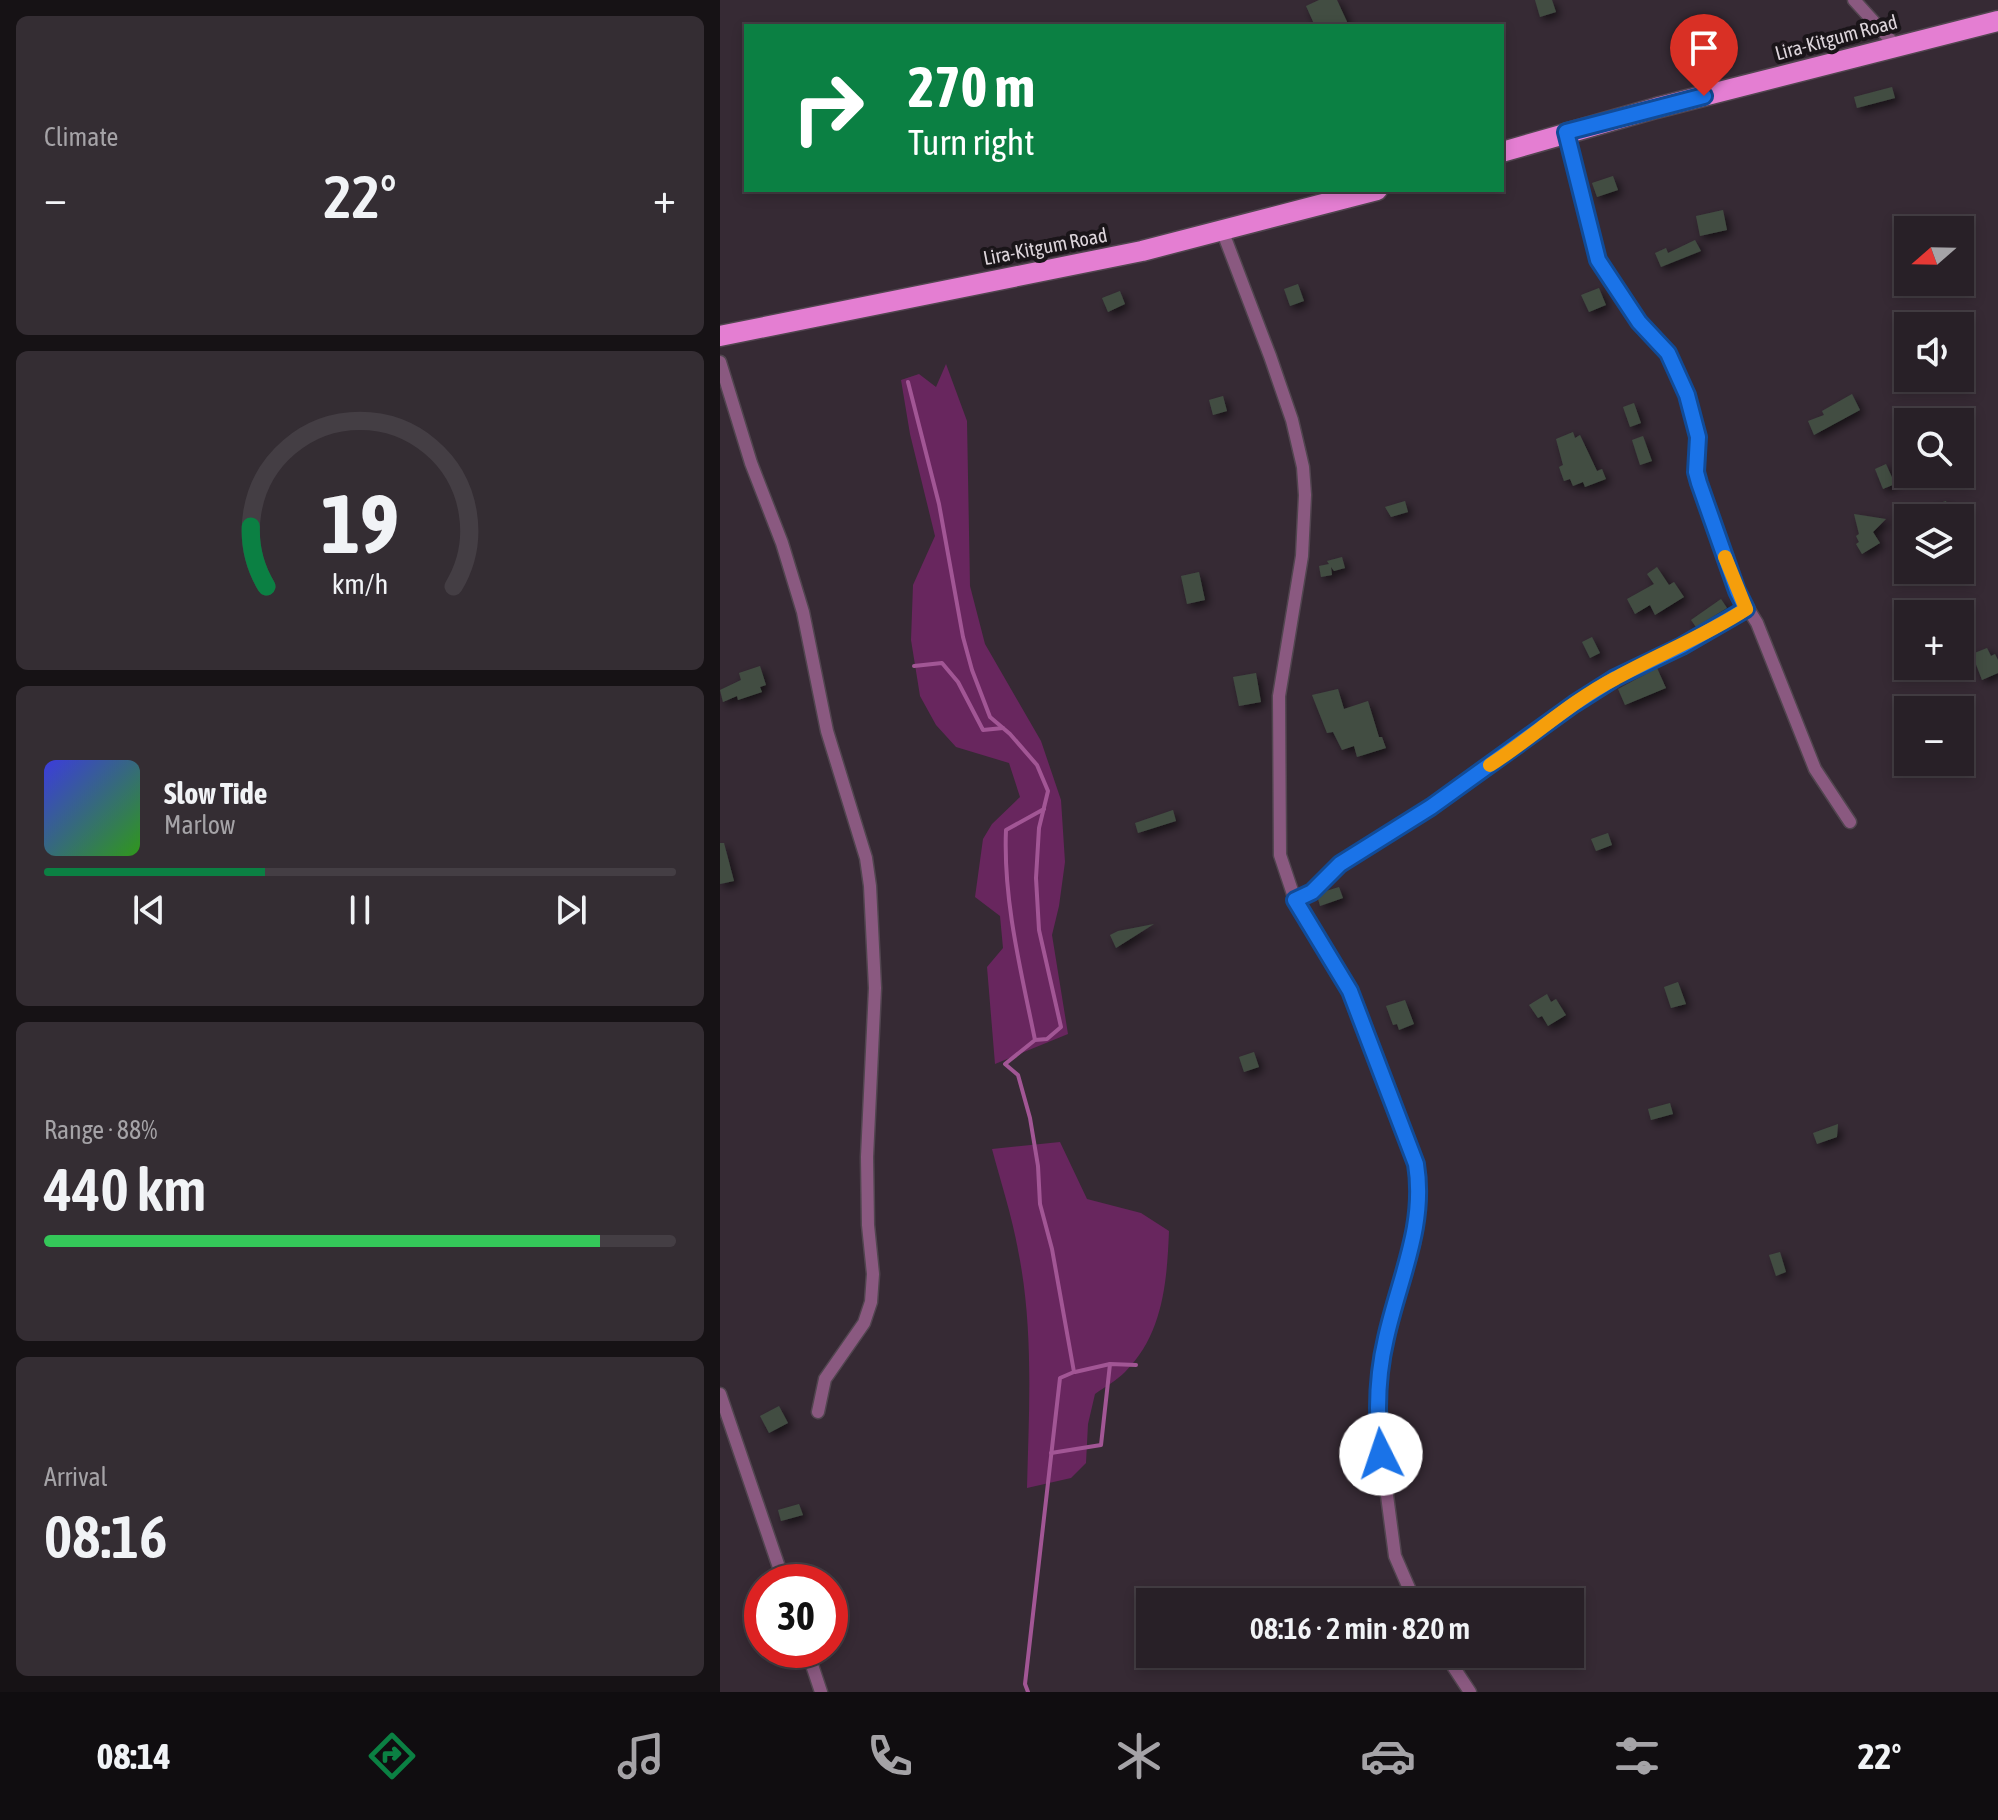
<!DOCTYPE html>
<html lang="en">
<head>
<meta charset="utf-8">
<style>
	body { margin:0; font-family:"Asap Condensed",sans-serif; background:#342d33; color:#f1f3f6; height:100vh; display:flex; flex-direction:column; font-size:30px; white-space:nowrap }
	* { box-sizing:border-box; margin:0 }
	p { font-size:26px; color:#a5a3a7 }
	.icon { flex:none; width:44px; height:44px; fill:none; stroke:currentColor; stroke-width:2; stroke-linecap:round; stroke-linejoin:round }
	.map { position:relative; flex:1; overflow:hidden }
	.drawer { display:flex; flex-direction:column; gap:16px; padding:16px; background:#161215; width:720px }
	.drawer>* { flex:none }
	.banner { position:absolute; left:24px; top:24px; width:760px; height:168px; border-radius:0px; box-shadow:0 4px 12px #0003,0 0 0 2px #443e44; background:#0b8043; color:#fff; overflow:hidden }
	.needle { width:52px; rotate:250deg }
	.tools { position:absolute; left:1174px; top:216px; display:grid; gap:16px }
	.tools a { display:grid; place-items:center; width:80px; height:80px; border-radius:0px; background:#282027; box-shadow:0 4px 12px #0003,0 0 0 2px #443e44; font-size:40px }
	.speed { position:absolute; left:24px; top:1564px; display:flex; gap:16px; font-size:40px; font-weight:700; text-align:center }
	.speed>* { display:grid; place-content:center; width:104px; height:104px; border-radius:50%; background:#282027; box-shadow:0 4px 12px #0003,0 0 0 2px #443e44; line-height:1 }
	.speed .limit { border:12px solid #d22; background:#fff; color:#111 }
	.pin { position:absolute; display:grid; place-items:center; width:68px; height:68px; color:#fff; margin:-82px -34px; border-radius:50% 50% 50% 0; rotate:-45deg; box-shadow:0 0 8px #0007 }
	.pin .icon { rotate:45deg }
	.me { position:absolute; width:88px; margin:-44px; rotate:356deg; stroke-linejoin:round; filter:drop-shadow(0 0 6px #0008) }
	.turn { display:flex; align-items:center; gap:28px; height:168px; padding:0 32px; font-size:36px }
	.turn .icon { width:104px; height:104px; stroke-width:2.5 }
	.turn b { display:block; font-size:56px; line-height:68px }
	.big { font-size:60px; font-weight:600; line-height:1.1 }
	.drawer .tile { flex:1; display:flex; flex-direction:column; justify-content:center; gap:12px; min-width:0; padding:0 28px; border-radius:12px; background:#342d33 }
	.drawer .dial { align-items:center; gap:0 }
	.dial svg { height:208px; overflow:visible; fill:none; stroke:#443e44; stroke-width:7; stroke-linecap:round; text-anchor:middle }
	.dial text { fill:#f1f3f6; stroke:none }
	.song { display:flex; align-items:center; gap:24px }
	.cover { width:96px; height:96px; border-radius:12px; background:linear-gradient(135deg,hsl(240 70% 55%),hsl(110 70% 35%)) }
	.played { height:8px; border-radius:4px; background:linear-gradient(90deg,#0b8043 35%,#443e44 35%) }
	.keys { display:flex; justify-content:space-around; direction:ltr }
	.heat { display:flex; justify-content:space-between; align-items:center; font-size:44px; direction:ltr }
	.charge { height:12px; border-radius:6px; background:linear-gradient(90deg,#34c759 88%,#443e44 0) }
	.trip { position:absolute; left:416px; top:1588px; width:448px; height:80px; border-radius:0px; background:#282027; box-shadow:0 4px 12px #0003,0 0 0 2px #443e44; font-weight:600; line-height:80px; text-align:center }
	.dock { display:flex; height:128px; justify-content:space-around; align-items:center; background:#100d10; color:#a5a3a7 }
	.dock .icon { width:56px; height:56px }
	.dock .selected { color:#0b8043 }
	.dock b { font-size:36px; color:#f1f3f6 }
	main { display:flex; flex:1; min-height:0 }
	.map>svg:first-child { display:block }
	.green { fill:#68265e }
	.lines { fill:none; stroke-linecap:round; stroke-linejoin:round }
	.stream { stroke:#a25695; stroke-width:4 }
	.building { fill:#424e43; filter:url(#shadow) }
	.street-casing { stroke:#51454f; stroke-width:15 }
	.primary-casing { stroke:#51454f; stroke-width:23 }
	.street { stroke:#8a5980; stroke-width:12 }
	.primary { stroke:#e47ed2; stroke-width:20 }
	.route-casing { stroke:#114b97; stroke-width:20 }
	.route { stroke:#1a73e8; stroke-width:14 }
	.slow { stroke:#f59e0b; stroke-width:14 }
	.labels { text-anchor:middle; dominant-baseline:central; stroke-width:8; stroke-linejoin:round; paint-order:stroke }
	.street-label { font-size:20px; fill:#ddd5db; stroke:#1a1519 }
</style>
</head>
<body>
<main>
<section class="drawer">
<div class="tile"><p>Climate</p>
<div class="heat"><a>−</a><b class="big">22°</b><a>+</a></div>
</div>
<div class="tile dial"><svg viewBox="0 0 100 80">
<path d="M14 69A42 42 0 1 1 86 69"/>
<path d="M14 69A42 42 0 0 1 8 46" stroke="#0b8043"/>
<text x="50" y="56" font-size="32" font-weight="700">19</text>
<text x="50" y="72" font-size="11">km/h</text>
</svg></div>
<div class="tile">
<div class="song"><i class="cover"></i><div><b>Slow Tide</b><p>Marlow</p></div></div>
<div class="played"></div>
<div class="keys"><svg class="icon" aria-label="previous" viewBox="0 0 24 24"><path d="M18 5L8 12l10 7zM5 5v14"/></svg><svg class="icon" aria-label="pause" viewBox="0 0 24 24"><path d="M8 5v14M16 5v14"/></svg><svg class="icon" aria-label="next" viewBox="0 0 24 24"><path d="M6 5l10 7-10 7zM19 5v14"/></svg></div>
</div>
<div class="tile"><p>Range · 88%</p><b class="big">440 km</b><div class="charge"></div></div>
<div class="tile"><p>Arrival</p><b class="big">08:16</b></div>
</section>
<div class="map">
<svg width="1278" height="1692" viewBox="0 0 1278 1692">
	<defs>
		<filter id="shadow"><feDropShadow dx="4" dy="4" stdDeviation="4" flood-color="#0009"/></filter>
	</defs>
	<rect width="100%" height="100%" fill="#362a34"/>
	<g class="green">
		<polygon points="226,364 247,421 250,586 265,644 321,741 341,800 345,862 339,906 332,935 348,1034 275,1064 267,967 283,948 280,916 255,897 263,839 272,824 300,797 289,763 236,747 216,725 200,696 191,640 193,585 215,536 190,434 181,380 199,374 216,387"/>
		<path d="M340 1142 367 1199 421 1213 449 1231C447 1282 443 1334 405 1372 397 1380 385 1387 375 1394L368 1424 366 1463 351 1478 307 1488C309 1408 314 1329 298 1250 292 1216 281 1183 272 1149Z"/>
	</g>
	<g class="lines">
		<g class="stream">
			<polyline points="188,382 219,504 243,637 252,670 270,717 290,734 317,765 328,791 319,828 316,878 319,930 341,1027 327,1039 315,1040"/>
			<polyline points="194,666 222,663 238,682 263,730 283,728"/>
			<polyline points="355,1372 390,1364 416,1365"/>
			<polyline points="331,1453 381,1445 390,1364"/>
			<path d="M308 1692 305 1684 340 1378 354 1372 332 1249 320 1204 318 1166 310 1118 298 1075 285 1064 315 1040C301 971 283 900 286 830L324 809"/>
		</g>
	</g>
	<g class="building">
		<polygon points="599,0 617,0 629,26 595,26 586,6"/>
		<polygon points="815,0 832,0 836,12 820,17"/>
		<polygon points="1172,87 1175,98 1137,108 1134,97"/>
		<polygon points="893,176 898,190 877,197 872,183"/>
		<polygon points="1003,210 1007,230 980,236 976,216"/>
		<polygon points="975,240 981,251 941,267 935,253 946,248 948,253"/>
		<polygon points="578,284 584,301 570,306 564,289"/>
		<polygon points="879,288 886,305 869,312 861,295"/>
		<polygon points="400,291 405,304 388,312 382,298"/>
		<polygon points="1132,394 1140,410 1094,435 1088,421 1104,415 1102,411"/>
		<polygon points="503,396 507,411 493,415 489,400"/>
		<polygon points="914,403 921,423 910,427 903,407"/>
		<polygon points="853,432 855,438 860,435 877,471 882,469 886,479 865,487 863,482 853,486 850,479 844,481 839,467 843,465 836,439"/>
		<polygon points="923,436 932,461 920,465 912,440"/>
		<polygon points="1166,464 1175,484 1163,489 1155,469"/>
		<polygon points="685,501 688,512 671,517 665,507"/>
		<polygon points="1226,501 1230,512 1208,518 1204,508"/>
		<polygon points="1134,514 1166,519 1153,532 1160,543 1142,554 1136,544 1139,542 1136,536 1139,534"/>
		<polygon points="622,557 625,568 614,571 611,567 612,575 601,577 599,566 609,564 607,561"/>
		<polygon points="937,567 949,585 954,582 964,597 935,615 930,605 915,614 907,599 934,584 927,574"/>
		<polygon points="479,572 485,600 467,604 461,576"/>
		<polygon points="1001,599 1007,608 976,627 971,620"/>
		<polygon points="872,637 880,653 870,658 862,642"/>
		<polygon points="1267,648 1271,656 1275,654 1278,660 1278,673 1262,680 1252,654"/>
		<polygon points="40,666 46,685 40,687 42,692 18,700 17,696 3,702 0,690 21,680 19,673"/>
		<polygon points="937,668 946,688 905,705 898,689"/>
		<polygon points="536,673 541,702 519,706 513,677"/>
		<polygon points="618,689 624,709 648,701 659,737 662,737 666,748 637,757 634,746 622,750 613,732 607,733 592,695"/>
		<polygon points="453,810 456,821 418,833 415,823"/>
		<polygon points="888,833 892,845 876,851 871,839"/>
		<polygon points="0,843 4,843 14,881 0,884"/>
		<polygon points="619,887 623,898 600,906 598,899 606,891"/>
		<polygon points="434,924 396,948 390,935 398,931"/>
		<polygon points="958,982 966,1004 951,1008 944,987"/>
		<polygon points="827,994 831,1002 836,999 846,1015 828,1026 822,1016 818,1018 809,1005"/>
		<polygon points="685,1000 694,1024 679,1030 677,1024 673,1025 666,1006"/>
		<polygon points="534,1052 539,1067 524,1072 519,1057"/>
		<polygon points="950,1103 953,1114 931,1120 928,1109"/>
		<polygon points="1118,1124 1117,1137 1097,1144 1093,1133"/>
		<polygon points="1060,1252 1066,1272 1056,1276 1049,1255"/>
		<polygon points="59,1406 68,1423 49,1433 40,1416"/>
		<polygon points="79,1504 83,1515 61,1521 58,1510"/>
	</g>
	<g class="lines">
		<defs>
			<g id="street">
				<polyline points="1134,0 1175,45"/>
				<polyline points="846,132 865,201 872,243 878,260 919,322 948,353 967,395 978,437 976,472 979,483 1017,591 1037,623 1095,769 1130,822"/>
				<polyline points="502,230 550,356 572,420 583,467 585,495 582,556 559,696 560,855 575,900 622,975 639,1009 691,1148 698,1178 694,1243 672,1315 660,1366 658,1427 675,1556 695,1602"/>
				<polyline points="0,362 31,463 62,543 83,612 107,731 146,858 150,886 155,988 147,1157 148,1225 153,1274 151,1302 144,1323 105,1379 98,1412"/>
				<polyline points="575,900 592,892 620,864 711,807 854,704 895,678 962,646 1026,609"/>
				<polyline points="0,1394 64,1582"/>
				<polyline points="87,1650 101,1692"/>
				<polyline points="725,1654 750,1692"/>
			</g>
			<g id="primary">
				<polyline points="782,152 936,108 1278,21"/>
				<polyline points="0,336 422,251 657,190"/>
			</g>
		</defs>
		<use href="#street" class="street-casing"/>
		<use href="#primary" class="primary-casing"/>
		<use href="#street" class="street"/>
		<use href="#primary" class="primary"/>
	</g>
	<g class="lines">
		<defs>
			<path id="route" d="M661 1454C656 1415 657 1376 666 1338 679 1279 706 1226 696 1164L630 991 575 900 592 892 620 864 711 807 854 704 895 678 962 646 1026 609 1017 591 979 483 976 472 978 437 967 395 948 353 919 322 878 260 846 132 984 96"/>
		</defs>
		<use href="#route" class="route-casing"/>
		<use href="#route" class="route"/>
		<path class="slow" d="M770 765C813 737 850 702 896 678 939 654 985 636 1026 609L1005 557"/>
	</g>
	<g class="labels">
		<g class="street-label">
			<text transform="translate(1116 37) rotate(-15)">Lira-Kitgum Road</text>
			<text transform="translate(325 246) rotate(-11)">Lira-Kitgum Road</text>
		</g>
	</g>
</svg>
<div class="tools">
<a><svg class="needle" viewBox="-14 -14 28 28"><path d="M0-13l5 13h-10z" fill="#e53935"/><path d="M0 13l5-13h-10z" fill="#a5a3a7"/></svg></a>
<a><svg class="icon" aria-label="sound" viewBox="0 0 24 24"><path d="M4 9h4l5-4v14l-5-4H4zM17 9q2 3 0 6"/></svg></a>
<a><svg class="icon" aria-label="search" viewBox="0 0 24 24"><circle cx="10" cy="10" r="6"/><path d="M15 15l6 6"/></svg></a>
<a><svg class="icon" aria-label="layers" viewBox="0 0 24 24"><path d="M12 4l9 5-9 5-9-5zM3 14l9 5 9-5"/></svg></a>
<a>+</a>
<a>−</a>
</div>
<div class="speed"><div class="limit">30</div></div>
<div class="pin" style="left:984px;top:96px;background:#d93025"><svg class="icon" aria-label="arrive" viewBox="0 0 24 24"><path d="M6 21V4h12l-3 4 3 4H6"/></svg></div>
<svg class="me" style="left:661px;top:1454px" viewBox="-20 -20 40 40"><circle r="19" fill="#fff"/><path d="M0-13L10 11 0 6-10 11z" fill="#1a73e8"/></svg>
<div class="trip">08:16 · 2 min · 820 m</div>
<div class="banner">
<div class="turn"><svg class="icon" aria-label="right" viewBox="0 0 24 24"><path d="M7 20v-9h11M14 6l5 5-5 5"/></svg><div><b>270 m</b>Turn right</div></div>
</div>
</div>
</main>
<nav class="dock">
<b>08:14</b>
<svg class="icon selected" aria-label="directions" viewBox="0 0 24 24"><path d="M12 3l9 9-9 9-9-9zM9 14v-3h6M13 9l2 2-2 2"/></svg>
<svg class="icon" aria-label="music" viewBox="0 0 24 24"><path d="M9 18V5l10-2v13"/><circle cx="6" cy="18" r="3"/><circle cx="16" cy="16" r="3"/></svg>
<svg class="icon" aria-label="phone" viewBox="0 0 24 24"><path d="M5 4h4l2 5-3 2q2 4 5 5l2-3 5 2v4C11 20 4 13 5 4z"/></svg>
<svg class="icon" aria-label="climate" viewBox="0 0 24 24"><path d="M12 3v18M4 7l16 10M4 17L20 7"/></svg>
<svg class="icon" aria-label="car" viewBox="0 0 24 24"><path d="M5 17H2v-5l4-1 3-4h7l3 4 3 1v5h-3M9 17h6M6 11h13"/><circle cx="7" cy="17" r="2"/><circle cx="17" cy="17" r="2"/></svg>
<svg class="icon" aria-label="filters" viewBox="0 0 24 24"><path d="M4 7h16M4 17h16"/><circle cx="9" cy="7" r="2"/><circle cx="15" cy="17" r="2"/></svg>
<b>22°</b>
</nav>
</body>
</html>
